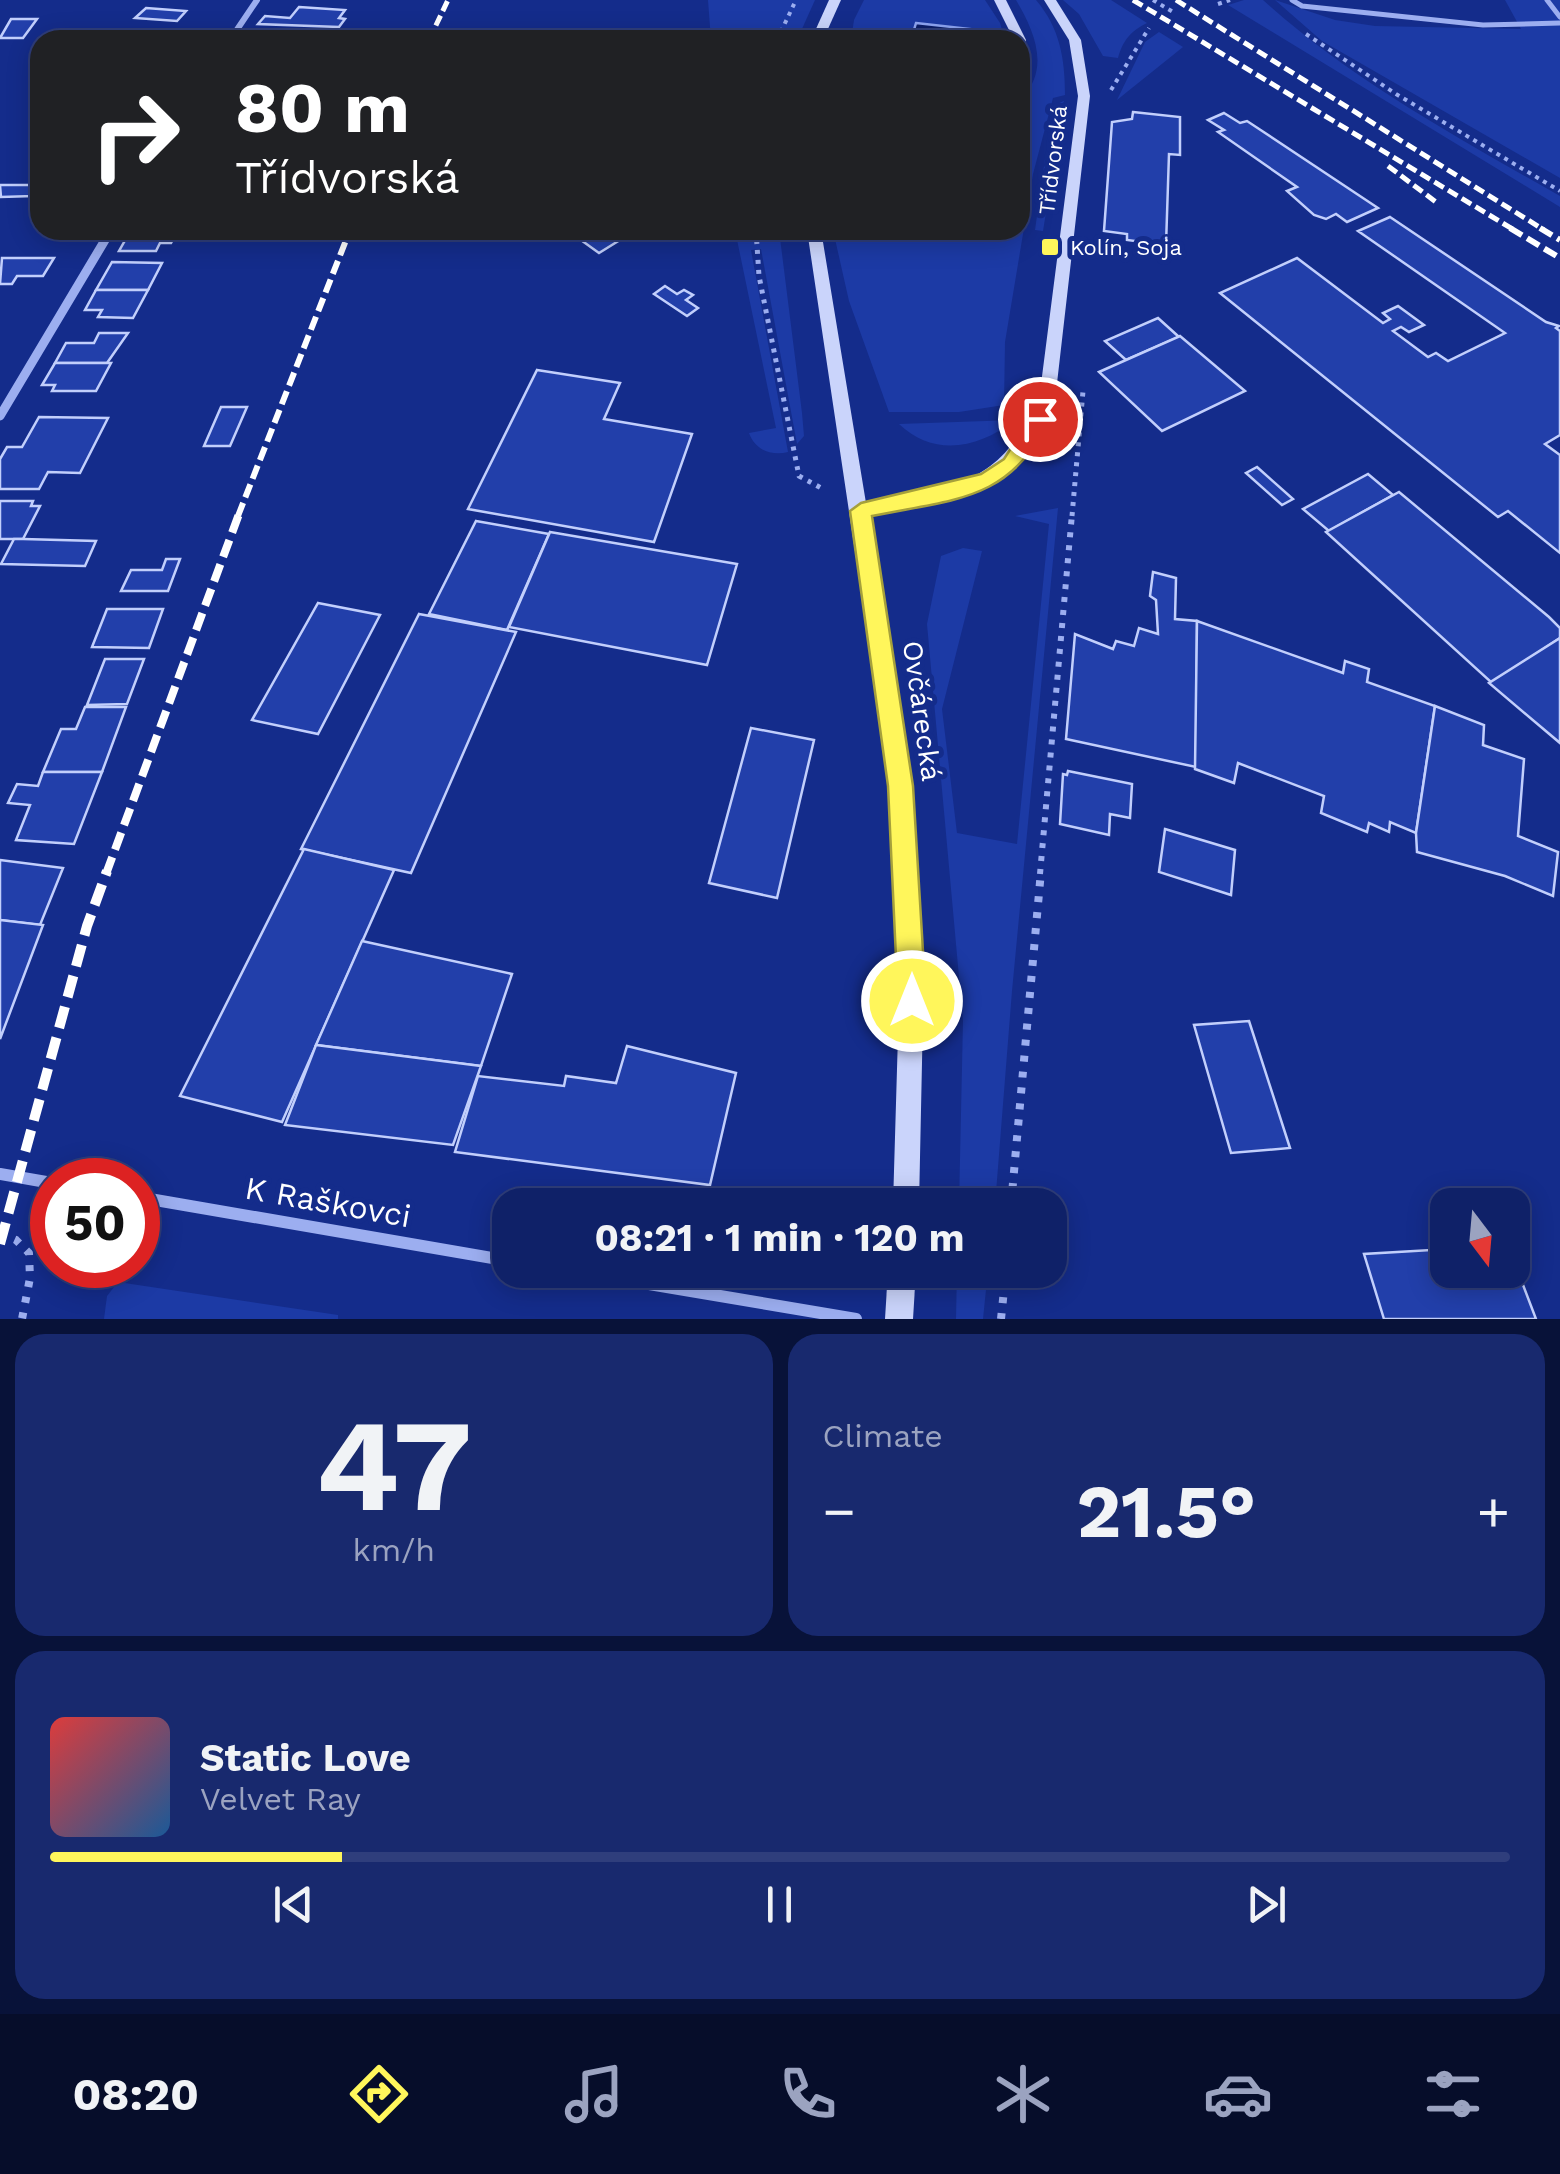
<!DOCTYPE html>
<html lang="en">
<head>
<meta charset="utf-8">
<style>
	body { margin:0; font-family:"Work Sans",sans-serif; background:#18296e; color:#f1f3f6; height:100vh; display:flex; flex-direction:column; font-size:38px; white-space:nowrap }
	* { box-sizing:border-box; margin:0 }
	p { font-size:32px; color:#9ba3c0 }
	.icon { flex:none; width:55px; height:55px; fill:none; stroke:currentColor; stroke-width:2; stroke-linecap:round; stroke-linejoin:round }
	.map { position:relative; height:1319px; overflow:hidden }
	.sheet { display:flex; flex-direction:column; gap:15px; padding:15px; background:#081239; flex:1 }
	.sheet>* { flex:none }
	.hud { position:absolute; left:30px; top:30px; width:1000px; height:210px; border-radius:30px; box-shadow:0 5px 25px #0003,0 0 0 2px #2f3e7c; background:#202124; color:#fff; overflow:hidden }
	.needle { width:65px; rotate:164deg }
	.fabs { position:absolute; left:1430px; top:1188px; display:grid; gap:20px }
	.fabs a { display:grid; place-items:center; width:100px; height:100px; border-radius:20px; background:#0f2168; box-shadow:0 5px 25px #0003,0 0 0 2px #2f3e7c; font-size:50px }
	.speed { position:absolute; left:30px; top:1158px; display:flex; gap:20px; font-size:50px; font-weight:700; text-align:center }
	.speed>* { display:grid; place-content:center; width:130px; height:130px; border-radius:50%; background:#0f2168; box-shadow:0 5px 25px #0003,0 0 0 2px #2f3e7c; line-height:1 }
	.speed .limit { border:15px solid #d22; background:#fff; color:#111 }
	.pin { position:absolute; display:grid; place-items:center; width:85px; height:85px; color:#fff; margin:-42px; border:5px solid #fff; border-radius:50%; box-shadow:0 2px 10px #0007 }
	.me { position:absolute; width:110px; margin:-55px; rotate:0deg; stroke-linejoin:round; filter:drop-shadow(0 0 8px #0008) }
	.turn { display:flex; align-items:center; gap:35px; height:210px; padding:0 40px; font-size:45px }
	.turn .icon { width:130px; height:130px; stroke-width:2.5 }
	.turn b { display:block; font-size:70px; line-height:85px }
	.big { font-size:75px; font-weight:700; line-height:1.1 }
	.sheet .card { flex:1; display:flex; flex-direction:column; justify-content:center; gap:15px; min-width:0; padding:0 35px; border-radius:30px; background:#18296e }
	.sheet .dial { align-items:center; gap:0 }
	.dial b { font-size:130px; line-height:1 }
	.song { display:flex; align-items:center; gap:30px }
	.cover { width:120px; height:120px; border-radius:15px; background:linear-gradient(135deg,hsl(0 70% 55%),hsl(210 70% 35%)) }
	.played { height:10px; border-radius:5px; background:linear-gradient(90deg,#fff65b 20%,#2f3e7c 20%) }
	.keys { display:flex; justify-content:space-around; direction:ltr }
	.heat { display:flex; justify-content:space-between; align-items:center; font-size:55px; direction:ltr }
	.sheet .tiles { flex:1; display:grid; gap:15px; grid-template-columns:1fr 1fr }
	.card:last-child { grid-column:span 2 }
	.trip { position:absolute; left:492px; top:1188px; width:575px; height:100px; border-radius:30px; background:#0f2168; box-shadow:0 5px 25px #0003,0 0 0 2px #2f3e7c; font-weight:700; line-height:100px; text-align:center }
	.dock { display:flex; height:160px; justify-content:space-around; align-items:center; background:#060d2a; color:#9ba3c0 }
	.dock .icon { width:70px; height:70px }
	.dock .current { color:#fff65b }
	.dock b { font-size:45px; color:#f1f3f6 }
	.map>svg:first-child { display:block }
	.green { fill:#1c3aa5 }
	.water { fill:#0c1e68; stroke:#8ea5f3; stroke-width:2.5 }
	.building { fill:#223faa; stroke:#c2cffc; stroke-width:2.5 }
	.lines { fill:none; stroke-linecap:round; stroke-linejoin:round }
	.path-far3 { stroke:#9caef0; stroke-width:4; stroke-dasharray:4 5; stroke-linecap:butt }
	.path-far2 { stroke:#9caef0; stroke-width:5; stroke-dasharray:4 6; stroke-linecap:butt }
	.path-far1 { stroke:#9caef0; stroke-width:6; stroke-dasharray:5 8; stroke-linecap:butt }
	.path { stroke:#9caef0; stroke-width:8; stroke-dasharray:6 10; stroke-linecap:butt }
	.service { stroke:#9caef0; stroke-width:5 }
	.minor-far2 { stroke:#9caef0; stroke-width:6 }
	.minor-far1 { stroke:#9caef0; stroke-width:9 }
	.minor { stroke:#9caef0; stroke-width:12 }
	.secondary { fill:#cad4fb; fill-rule:evenodd }
	.rail-far3 { stroke:#fff; stroke-width:5; stroke-dasharray:11 5; stroke-linecap:butt }
	.rail-far2 { stroke:#fff; stroke-width:6; stroke-dasharray:14 6; stroke-linecap:butt }
	.rail-far1 { stroke:#fff; stroke-width:8; stroke-dasharray:18 8; stroke-linecap:butt }
	.rail { stroke:#fff; stroke-width:10; stroke-dasharray:22 10; stroke-linecap:butt }
	.route { fill:#fff65b; stroke:#a6a03b; stroke-width:2.5 }
	.poi-dot { fill:#fff65b; stroke:#142c8b; stroke-width:4 }
	.labels { text-anchor:middle; dominant-baseline:central; stroke-width:10; stroke-linejoin:round; paint-order:stroke }
	.far-street-label { font-size:22px; fill:#fff; stroke:#142c8b }
	.far-poi-label { font-size:22px; fill:#fff; stroke:#142c8b; text-anchor:start }
	.street-label { font-size:28px; fill:#fff; stroke:#142c8b }
	.near-street-label { font-size:32px; fill:#fff; stroke:#142c8b }
</style>
</head>
<body>
<div class="map">
<svg width="1560" height="1319" viewBox="0 0 1560 1319">
	<rect width="100%" height="100%" fill="#142c8b"/>
	<g class="green">
		<polygon points="708,0 815,0 797,40 711,40"/>
		<polygon points="864,0 985,0 1000,23 1005,40 851,40 854,20"/>
		<path d="M1016 0H1036C1060 28 1065 59 1065 95L1053 98 1033 174 1005 342 1004 405 959 412H889L849 301 833 230H1020V100C1051 70 1035 32 1016 0Z"/>
		<path d="M1063 0H1111L1147 23C1131 31 1123 40 1118 58L1103 56 1079 14Z"/>
		<path d="M1244 0H1263C1350 79 1458 138 1560 196V207L1228 5Z"/>
		<polygon points="1275,0 1335,20 1375,26 1521,29 1505,0 1560,0 1560,178 1322,41"/>
		<polygon points="1159,32 1183,47 1117,100 1145,42"/>
		<polygon points="1064,101 1043,231 1035,230 1045,159 1059,103"/>
		<path d="M735 230H779L802 413 804 436 797 444 761 249 751 250 788 452C771 456 755 450 749 433L776 428Z"/>
		<path d="M1015 420C979 448 935 458 899 424Z"/>
		<polygon points="1058,508 1012,991 995,1205 959,1205 963,1021 927,624 941,556 963,548 982,551 942,709 957,833 1017,844 1049,524 1015,516"/>
		<polygon points="957,1270 988,1270 983,1319 956,1319"/>
		<polygon points="118,1282 338,1315 338,1319 104,1319 107,1296"/>
	</g>
	<polygon class="water" points="916,23 997,32 995,40 911,40"/>
	<g class="building">
		<polygon points="299,7 345,10 339,18 345,19 339,27 258,24 265,16 290,18"/>
		<polygon points="146,8 186,11 177,21 135,18"/>
		<polygon points="11,19 37,19 23,38 0,38"/>
		<polygon points="163,32 201,34 197,40 157,40"/>
		<polygon points="1133,112 1180,117 1180,155 1169,154 1166,245 1127,240 1127,234 1104,231 1112,122 1132,119"/>
		<polygon points="1224,113 1240,123 1247,121 1378,208 1347,222 1336,214 1326,219 1314,215 1287,191 1297,187 1218,132 1224,130 1208,120"/>
		<polygon points="0,185 39,185 33,196 1,197"/>
		<polygon points="1390,217 1546,322 1559,326 1556,328 1560,331 1560,435 1545,444 1560,455 1560,553 1508,511 1498,517 1220,293 1297,258 1383,323 1390,319 1383,313 1398,306 1424,325 1409,332 1401,327 1393,331 1428,357 1436,353 1448,361 1505,333 1358,231"/>
		<polygon points="131,230 178,230 171,243 160,243 156,251 119,251"/>
		<polygon points="567,230 636,230 599,253"/>
		<polygon points="2,258 54,258 43,276 17,276 12,284 0,284"/>
		<polygon points="112,262 162,263 148,290 96,290"/>
		<polygon points="665,286 677,294 684,290 693,295 686,300 698,308 687,316 654,294"/>
		<polygon points="96,290 148,290 133,318 98,317 102,310 85,310"/>
		<polygon points="1158,318 1179,337 1126,360 1105,341"/>
		<polygon points="99,333 128,333 107,363 55,363 66,343 94,343"/>
		<polygon points="1180,336 1245,391 1162,431 1099,372"/>
		<polygon points="55,363 111,363 96,391 52,391 55,385 42,385"/>
		<polygon points="537,370 620,383 604,419 692,434 654,542 468,509"/>
		<polygon points="221,407 247,407 230,446 204,446"/>
		<polygon points="39,417 108,418 80,473 48,472 39,489 0,489 0,459 7,447 22,447"/>
		<polygon points="1257,467 1293,499 1282,505 1246,473"/>
		<polygon points="1368,474 1393,495 1329,531 1303,509"/>
		<polygon points="1399,492 1549,617 1560,628 1560,638 1492,683 1326,532"/>
		<polygon points="0,501 33,501 31,506 40,506 23,539 0,539"/>
		<polygon points="476,521 549,534 507,630 429,614"/>
		<polygon points="550,532 737,564 707,665 509,627"/>
		<polygon points="14,539 23,539 96,541 85,566 1,564"/>
		<polygon points="166,559 180,559 168,591 121,591 131,570 162,570"/>
		<polygon points="1153,572 1176,578 1175,619 1197,621 1196,767 1066,739 1075,634 1113,649 1116,641 1134,646 1139,628 1158,634 1156,600 1150,596"/>
		<polygon points="318,603 380,615 318,734 252,720"/>
		<polygon points="107,609 163,609 149,648 92,647"/>
		<polygon points="419,614 516,632 411,873 301,849"/>
		<polygon points="1197,621 1343,673 1345,661 1369,669 1367,682 1435,706 1416,833 1390,822 1389,832 1369,823 1367,832 1321,813 1324,796 1238,763 1234,783 1195,769"/>
		<polygon points="1560,638 1560,743 1489,683"/>
		<polygon points="105,659 144,659 127,704 87,705"/>
		<polygon points="1435,706 1484,725 1483,745 1524,759 1518,836 1558,852 1553,896 1505,876 1417,852 1416,833"/>
		<polygon points="85,707 126,707 102,772 43,772 61,729 76,729"/>
		<polygon points="751,728 814,740 777,898 709,883"/>
		<polygon points="1068,771 1132,784 1130,818 1110,814 1109,835 1060,824 1063,774 1067,775"/>
		<polygon points="43,772 102,772 74,844 16,840 30,805 8,803 17,784 38,786"/>
		<polygon points="1165,829 1235,850 1231,895 1159,872"/>
		<polygon points="304,849 394,870 282,1122 180,1096"/>
		<polygon points="0,860 63,868 40,925 0,920"/>
		<polygon points="0,920 43,925 0,1039"/>
		<polygon points="362,941 512,974 481,1066 316,1045"/>
		<polygon points="1249,1021 1290,1148 1231,1153 1194,1025"/>
		<polygon points="316,1045 481,1066 453,1145 285,1125"/>
		<polygon points="627,1046 736,1073 710,1185 455,1152 478,1076 564,1086 566,1076 616,1083"/>
		<polygon points="1448,1249 1448,1270 1512,1270 1512,1256 1536,1319 1384,1319 1364,1254"/>
	</g>
	<g class="lines">
		<g class="path-far3">
			<polyline points="1153,0 1173,12"/>
			<polyline points="1218,4 1230,0"/>
			<polyline points="1306,34 1396,94 1560,191"/>
			<polyline points="777,40 796,0"/>
			<polyline points="1111,90 1149,28"/>
		</g>
		<g class="path-far2">
			<polyline points="756,230 759,276 799,476 825,490"/>
			<polyline points="1072,516 1083,391"/>
		</g>
		<polyline class="path-far1" points="1040,874 1072,514"/>
		<g class="path">
			<polyline points="1011,1205 1041,871"/>
			<polyline points="0,1233 16,1240 29,1253 30,1278 22,1319"/>
			<polyline points="1001,1319 1006,1270"/>
		</g>
		<g class="service">
			<polyline points="1292,0 1302,6 1483,25 1560,23"/>
			<polyline points="1547,0 1560,17"/>
		</g>
		<polyline class="minor-far2" points="230,40 257,0"/>
		<polyline class="minor-far1" points="0,416 111,230"/>
		<g class="minor">
			<polyline points="0,1174 52,1183"/>
			<polyline points="138,1197 510,1261"/>
			<polyline points="566,1270 856,1319"/>
		</g>
		<g class="secondary">
			<polygon points="829,0 841,0 823,40 811,40"/>
			<polygon points="994,0 1006,0 1026,40 1024,75 1020,76 1020,40 1014,40"/>
			<path d="M1044 0H1056L1081 40 1090 96 1056 392C1016 498 969 497 868 517L912 786 924 967 919 1205H893L900 967 890 786 807 230H821L866 503C957 485 1002 488 1040 392L1078 96 1069 40Z"/>
			<polygon points="888,1270 916,1270 913,1319 885,1319"/>
		</g>
		<g class="rail-far3">
			<polyline points="1133,0 1514,230"/>
			<polyline points="1176,0 1544,230"/>
			<polyline points="429,40 448,0"/>
			<polyline points="1388,166 1436,202"/>
		</g>
		<g class="rail-far2">
			<polyline points="1510,228 1560,258"/>
			<polyline points="1540,228 1560,240"/>
			<polyline points="238,516 350,230"/>
		</g>
		<polyline class="rail-far1" points="106,874 239,514"/>
		<polyline class="rail" points="0,1244 87,926 107,871"/>
	</g>
	<path class="route" d="M1040 412 1050 419C1010 502 954 499 872 516L913 786 926 1001 922 1011 912 1015 902 1011 898 1001 888 786 850 511 861 503 981 474 1004 459 1033 414Z"/>
	<rect class="poi-dot" x="1040" y="237" width="20" height="20" rx="5"/>
	<g class="labels">
		<g class="far-street-label">
			<text transform="translate(1053 160) rotate(-83)">Třídvorská</text>
		</g>
		<g class="far-poi-label">
			<text x="1070" y="247">Kolín, Soja</text>
		</g>
		<g class="street-label">
			<text transform="translate(922 711) rotate(82)">Ovčárecká</text>
		</g>
		<g class="near-street-label">
			<text transform="translate(328 1202) rotate(10)">K Raškovci</text>
		</g>
	</g>
</svg>
<div class="fabs">
<a><svg class="needle" viewBox="-14 -14 28 28"><path d="M0-13l5 13h-10z" fill="#e53935"/><path d="M0 13l5-13h-10z" fill="#9ba3c0"/></svg></a>
</div>
<div class="speed"><div class="limit">50</div></div>
<div class="pin" style="left:1040px;top:419px;background:#d93025"><svg class="icon" aria-label="arrive" viewBox="0 0 24 24"><path d="M6 21V4h12l-3 4 3 4H6"/></svg></div>
<svg class="me" style="left:912px;top:1001px" viewBox="-20 -20 40 40"><circle r="17" fill="#fff65b" stroke="#fff" stroke-width="3"/><path d="M0-11L8 9 0 5-8 9z" fill="#fff"/></svg>
<div class="trip">08:21 · 1 min · 120 m</div>
<div class="hud">
<div class="turn"><svg class="icon" aria-label="right" viewBox="0 0 24 24"><path d="M7 20v-9h11M14 6l5 5-5 5"/></svg><div><b>80 m</b>Třídvorská</div></div>
</div>
</div>
<section class="sheet">
<div class="tiles">
<div class="card dial"><b>47</b><p>km/h</p></div>
<div class="card"><p>Climate</p>
<div class="heat"><a>−</a><b class="big">21.5°</b><a>+</a></div>
</div>
<div class="card">
<div class="song"><i class="cover"></i><div><b>Static Love</b><p>Velvet Ray</p></div></div>
<div class="played"></div>
<div class="keys"><svg class="icon" aria-label="previous" viewBox="0 0 24 24"><path d="M18 5L8 12l10 7zM5 5v14"/></svg><svg class="icon" aria-label="pause" viewBox="0 0 24 24"><path d="M8 5v14M16 5v14"/></svg><svg class="icon" aria-label="next" viewBox="0 0 24 24"><path d="M6 5l10 7-10 7zM19 5v14"/></svg></div>
</div>
</div>
</section>
<nav class="dock">
<b>08:20</b>
<svg class="icon current" aria-label="directions" viewBox="0 0 24 24"><path d="M12 3l9 9-9 9-9-9zM9 14v-3h6M13 9l2 2-2 2"/></svg>
<svg class="icon" aria-label="music" viewBox="0 0 24 24"><path d="M9 18V5l10-2v13"/><circle cx="6" cy="18" r="3"/><circle cx="16" cy="16" r="3"/></svg>
<svg class="icon" aria-label="phone" viewBox="0 0 24 24"><path d="M5 4h4l2 5-3 2q2 4 5 5l2-3 5 2v4C11 20 4 13 5 4z"/></svg>
<svg class="icon" aria-label="climate" viewBox="0 0 24 24"><path d="M12 3v18M4 7l16 10M4 17L20 7"/></svg>
<svg class="icon" aria-label="car" viewBox="0 0 24 24"><path d="M5 17H2v-5l4-1 3-4h7l3 4 3 1v5h-3M9 17h6M6 11h13"/><circle cx="7" cy="17" r="2"/><circle cx="17" cy="17" r="2"/></svg>
<svg class="icon" aria-label="filters" viewBox="0 0 24 24"><path d="M4 7h16M4 17h16"/><circle cx="9" cy="7" r="2"/><circle cx="15" cy="17" r="2"/></svg>
</nav>
</body>
</html>
